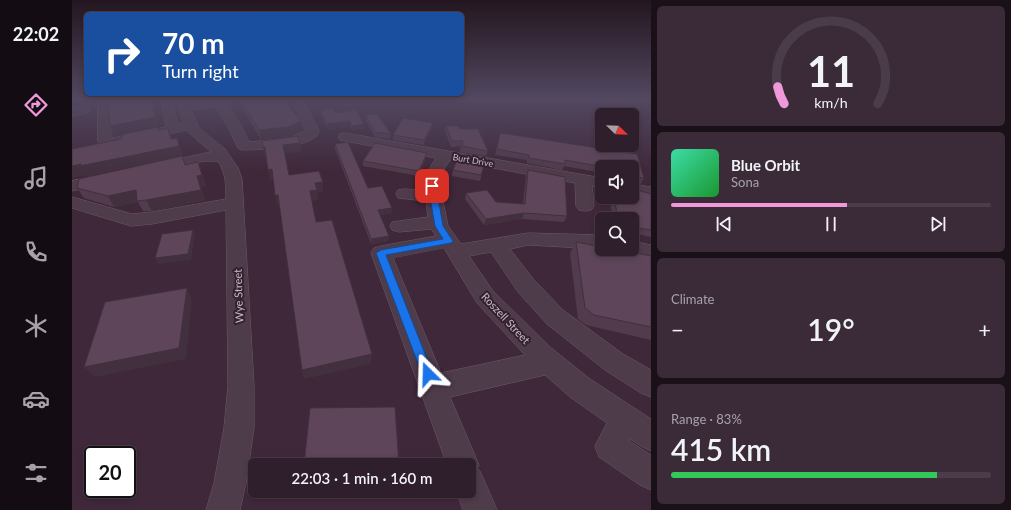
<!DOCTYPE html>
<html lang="en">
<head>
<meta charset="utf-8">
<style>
	body { margin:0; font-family:Lato,sans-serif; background:#3b2b38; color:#f1f3f6; height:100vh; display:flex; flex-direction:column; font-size:15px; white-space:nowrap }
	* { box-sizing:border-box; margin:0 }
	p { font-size:13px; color:#a7a2a9 }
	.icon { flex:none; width:22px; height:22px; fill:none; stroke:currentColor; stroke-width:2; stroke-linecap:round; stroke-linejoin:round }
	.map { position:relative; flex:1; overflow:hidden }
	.sheet { display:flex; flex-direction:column; gap:6px; padding:6px; background:#1a1018; width:360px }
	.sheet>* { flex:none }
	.top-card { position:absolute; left:12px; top:12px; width:380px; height:84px; border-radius:6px; box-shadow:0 2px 6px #0003,0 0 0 1px #4a3c48; background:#1a4fa0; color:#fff; overflow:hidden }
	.needle { width:26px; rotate:113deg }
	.controls { position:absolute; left:523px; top:108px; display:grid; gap:8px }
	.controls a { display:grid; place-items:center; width:44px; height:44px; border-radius:6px; background:#2f1e2c; box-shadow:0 2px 6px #0003,0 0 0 1px #4a3c48; font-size:20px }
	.speed { position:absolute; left:12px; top:446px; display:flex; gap:8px; font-size:20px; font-weight:700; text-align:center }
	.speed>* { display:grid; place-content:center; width:52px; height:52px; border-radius:50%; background:#2f1e2c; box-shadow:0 2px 6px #0003,0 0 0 1px #4a3c48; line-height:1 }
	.speed .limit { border:2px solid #111; border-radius:6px; background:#fff; color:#111 }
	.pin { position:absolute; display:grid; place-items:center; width:34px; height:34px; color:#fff; margin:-17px; border-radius:8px; box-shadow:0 2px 6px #0006 }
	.me { position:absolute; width:44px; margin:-22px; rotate:338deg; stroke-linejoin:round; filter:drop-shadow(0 0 3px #0008) }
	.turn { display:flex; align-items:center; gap:14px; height:84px; padding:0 12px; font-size:18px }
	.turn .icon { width:52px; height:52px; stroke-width:2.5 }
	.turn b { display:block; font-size:28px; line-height:34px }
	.big { font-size:30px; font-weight:600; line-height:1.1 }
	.sheet .widget { flex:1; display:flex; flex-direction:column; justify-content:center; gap:6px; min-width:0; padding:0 14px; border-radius:6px; background:#3b2b38 }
	.sheet .dial { align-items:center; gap:0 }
	.dial svg { height:104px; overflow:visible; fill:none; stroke:#4a3c48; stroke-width:7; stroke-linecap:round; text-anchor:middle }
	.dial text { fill:#f1f3f6; stroke:none }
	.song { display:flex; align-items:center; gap:12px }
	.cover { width:48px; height:48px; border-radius:6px; background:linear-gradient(135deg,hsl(160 70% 55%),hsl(130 70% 35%)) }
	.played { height:4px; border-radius:2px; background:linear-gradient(90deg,#ef98da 55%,#4a3c48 55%) }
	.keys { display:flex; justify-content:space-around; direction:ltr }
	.heat { display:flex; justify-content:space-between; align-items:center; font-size:22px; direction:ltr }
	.charge { height:6px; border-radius:3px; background:linear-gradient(90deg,#34c759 83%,#4a3c48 0) }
	.trip { position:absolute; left:176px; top:458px; width:228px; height:40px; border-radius:6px; background:#2f1e2c; box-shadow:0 2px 6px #0003,0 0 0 1px #4a3c48; font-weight:600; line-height:40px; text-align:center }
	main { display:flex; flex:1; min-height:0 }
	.tabs { display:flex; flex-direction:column; width:72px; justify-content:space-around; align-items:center; background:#130c12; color:#a7a2a9 }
	.tabs .icon { width:28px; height:28px }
	.tabs .selected { color:#ef98da }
	.tabs b { font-size:18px; color:#f1f3f6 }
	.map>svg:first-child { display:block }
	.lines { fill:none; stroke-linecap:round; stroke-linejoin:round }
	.minor-casing { stroke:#6c5a68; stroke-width:1 }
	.minor { fill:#4f3c4b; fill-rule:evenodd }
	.wall { fill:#513b4d }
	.shaded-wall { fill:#42303e }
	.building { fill:#5e4559; stroke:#42303e }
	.route { fill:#1a73e8; stroke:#114b97 }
	.labels { text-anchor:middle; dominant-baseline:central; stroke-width:4; stroke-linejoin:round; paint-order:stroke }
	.far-street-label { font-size:9px; fill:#c9b9c5; stroke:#342130 }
	.street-label { font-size:11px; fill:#c9b9c5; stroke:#342130 }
</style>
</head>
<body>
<main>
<nav class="tabs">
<b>22:02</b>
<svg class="icon selected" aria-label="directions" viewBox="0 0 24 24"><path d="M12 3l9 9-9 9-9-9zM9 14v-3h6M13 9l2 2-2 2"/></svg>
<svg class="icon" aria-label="music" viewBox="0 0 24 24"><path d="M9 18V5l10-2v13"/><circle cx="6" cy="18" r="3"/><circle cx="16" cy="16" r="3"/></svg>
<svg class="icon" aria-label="phone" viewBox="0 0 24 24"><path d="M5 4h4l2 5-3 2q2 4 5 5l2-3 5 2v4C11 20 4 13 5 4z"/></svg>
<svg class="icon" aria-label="climate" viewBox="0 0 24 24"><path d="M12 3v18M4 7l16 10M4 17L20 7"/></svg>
<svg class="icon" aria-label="car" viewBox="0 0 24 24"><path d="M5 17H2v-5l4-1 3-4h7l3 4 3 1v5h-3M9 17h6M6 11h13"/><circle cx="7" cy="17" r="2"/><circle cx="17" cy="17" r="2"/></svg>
<svg class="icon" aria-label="filters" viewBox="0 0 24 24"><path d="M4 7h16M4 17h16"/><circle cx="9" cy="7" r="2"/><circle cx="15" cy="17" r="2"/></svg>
</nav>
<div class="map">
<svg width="579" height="510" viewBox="0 0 579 510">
	<rect width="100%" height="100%" fill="#3f283a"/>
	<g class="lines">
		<defs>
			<g id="minor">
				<path d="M26 99H38L40 138 94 127 88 99H100L106 124 111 123 104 99H116L117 104 139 99H166L164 101 154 104 169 125 177 142 218 138 233 131 219 99H231L247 131 245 136C225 150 196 149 172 150L167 149 165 146 155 125 143 106 119 110 127 128 153 149 166 168 170 179 182 386V428L174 483 168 510H134L142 483 152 428 156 386 154 210 80 224 59 226 0 208V197L60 214 80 212 154 199C154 185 154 174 146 161H132L86 172 81 170 78 167 81 164 139 152 114 130C91 135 50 149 28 144L26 141Z"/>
				<polygon points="11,106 15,107 17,110 15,113 0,116 0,108"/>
				<path d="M273 133 530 178V188L520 186 522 206 519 210 513 211 507 210 504 206 503 183 378 160 372 169 368 186 376 226 389 244 456 233 530 235V249L456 245 438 249 462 280 491 310 551 354 579 370V397L569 393 533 370 475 324 446 292 419 252 397 256 421 291 478 347 518 379 579 419V451L569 446 558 439 557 441 579 455V490L568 485 527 457 523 446 535 423 498 397 473 375 378 397 407 465 405 469 408 471 425 510H391L384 491H397V465H375L299 253 302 248 309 246 364 236 359 229 327 232 320 230 318 226 320 222 356 217 354 201 326 198 324 194 326 190 332 189 352 190C351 178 358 167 364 158L268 140 266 137 268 134ZM372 248 405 303 453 355 369 373 321 258Z"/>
				<polygon points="33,174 39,176 41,179 39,182 0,191 0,181"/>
				<polygon points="560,184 579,187 579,197 560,194"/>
				<polygon points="560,241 579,245 579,259 553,253 551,249 560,249"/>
			</g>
		</defs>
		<use href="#minor" class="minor-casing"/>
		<use href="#minor" class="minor"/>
	</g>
	<g class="wall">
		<polygon points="166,99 211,99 230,131 218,137 189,139 166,101"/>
		<polygon points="249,110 263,113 292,129 281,131 278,127 255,129 249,115"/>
		<polygon points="293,115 319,134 318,139 303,137 293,120"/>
		<polygon points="38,126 87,127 86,127 87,130 100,139 108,148 111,156 110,156 113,165 126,162 134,186 129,187 133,200 80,211 71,211 66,202 42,207 12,198 5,188 87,161 15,176 14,175 69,131 43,136"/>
		<polygon points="374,126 388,129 416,151 414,156 388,152 389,146 379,147 373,131"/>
		<polygon points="360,128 352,145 321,140 321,135"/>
		<polygon points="428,133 565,154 572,178 569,184 562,183 562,189 579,194 579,237 560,233 560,219 541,219 537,197 560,197 560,167 530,167 530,173 492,166 490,170 455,163 455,160 423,155"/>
		<polygon points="263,144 296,188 320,213 308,215 317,236 316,241 299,244 263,149"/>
		<polygon points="354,158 347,176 291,166 291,161"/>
		<polygon points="413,162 408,181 380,176 381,170"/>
		<polygon points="456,170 495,216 492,222 450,219 412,225 393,199 394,193 424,202 451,204 454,175"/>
		<polygon points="504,242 579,256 579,340 514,325 506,319 498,253"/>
	</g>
	<g class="shaded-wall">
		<polygon points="79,99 81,99 87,127 86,127 90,137 86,127 43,136 38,126"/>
		<polygon points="229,121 230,131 218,137 189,139 187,130"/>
		<polygon points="278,121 278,127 255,129 255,124"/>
		<polygon points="361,123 360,128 352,145 352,140"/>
		<polygon points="292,124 292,129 281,131 280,126"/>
		<polygon points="96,128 100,138 102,147 105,138 111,156 110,156 114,167 113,165 110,157 15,176 14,175 0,178 0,166"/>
		<polygon points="228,143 229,152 212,154 211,145"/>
		<polygon points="191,147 193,147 195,157 193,157"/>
		<polygon points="355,153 354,158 347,176 347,171"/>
		<polygon points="126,162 134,186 129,187 133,200 80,211 74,200 125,176"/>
		<polygon points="200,169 202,179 198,180 196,170"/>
		<polygon points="251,182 251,192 245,193 246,200 239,201 238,191 243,183"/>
		<polygon points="64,190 66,202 42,207 36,196"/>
		<polygon points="203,195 206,195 208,205 205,206"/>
		<polygon points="320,208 320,213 305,216 306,210"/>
		<polygon points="452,213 450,219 412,225 414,219"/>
		<polygon points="121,230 123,235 119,260 86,264 83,258"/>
		<polygon points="317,236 316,241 299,244 299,239"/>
		<polygon points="115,288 120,299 114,359 23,377 12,367"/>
		<polygon points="300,354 299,364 232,379 230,370"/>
	</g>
	<g class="building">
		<polygon points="36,99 79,99 83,117 38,126"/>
		<polygon points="168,99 211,99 229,121 216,127 187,130"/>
		<polygon points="261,109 263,113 284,110 292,124 280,126 278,121 255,124 249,110"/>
		<polygon points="305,114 319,134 303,132 293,115"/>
		<polygon points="331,118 361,123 352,140 321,135"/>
		<polygon points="374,126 386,126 388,129 406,129 416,151 390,146 391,141 380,141"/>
		<polygon points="86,127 86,130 96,128 99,139 105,138 107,146 8,166 9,164 0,166 0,149 49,139 52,134"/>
		<polygon points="428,133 565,154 572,178 562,177 562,189 579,194 579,230 560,227 560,219 546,219 542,197 560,197 560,167 532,167 493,160 493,164 457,158 457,155 425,149"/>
		<polygon points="226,136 228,143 211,145 217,175 247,171 251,182 243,183 245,190 238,191 244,222 260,220 300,354 230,370 206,195 203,195 200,169 196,170 193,147 191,147 190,141"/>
		<polygon points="276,142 296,188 310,186 320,208 306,210 317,236 299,239 263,144"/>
		<polygon points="303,143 355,153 347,171 291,161"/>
		<polygon points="110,156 113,165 126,162 130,175 125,176 129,190 74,200 65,201 64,190 36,196 5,188 7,179"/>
		<polygon points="386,157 413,162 409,175 381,170"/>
		<polygon points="456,170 493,177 495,216 452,213 414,219 394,193 415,190 424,202 453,204"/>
		<polygon points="121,230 116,254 83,258 90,234"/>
		<polygon points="504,242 530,247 530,249 543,249 579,256 579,327 522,315 513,308"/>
		<polygon points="115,288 107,348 12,367 33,302"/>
		<polygon points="323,407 327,465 232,465 238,408"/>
	</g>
	<linearGradient id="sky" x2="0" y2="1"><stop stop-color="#231620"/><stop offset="0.58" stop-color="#524860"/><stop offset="1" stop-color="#524860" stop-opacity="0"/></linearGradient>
	<rect width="579" height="171" fill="url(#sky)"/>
	<polygon class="route" points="360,183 364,186 371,226 381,241 379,243 314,255 361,374 360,378 356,379 351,378 350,374 304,253 309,250 371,239 363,226 356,186"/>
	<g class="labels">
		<g class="far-street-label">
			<text transform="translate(401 160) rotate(10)">Burt Drive</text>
		</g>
		<g class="street-label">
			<text transform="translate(166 296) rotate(-92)">Wye Street</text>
			<text transform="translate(434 318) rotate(47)">Roszell Street</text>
		</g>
	</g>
</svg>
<div class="controls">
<a><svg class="needle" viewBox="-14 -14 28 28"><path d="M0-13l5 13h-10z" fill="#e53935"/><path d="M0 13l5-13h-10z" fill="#a7a2a9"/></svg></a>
<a><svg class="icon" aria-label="sound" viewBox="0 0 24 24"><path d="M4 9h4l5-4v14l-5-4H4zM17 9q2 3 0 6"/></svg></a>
<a><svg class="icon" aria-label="search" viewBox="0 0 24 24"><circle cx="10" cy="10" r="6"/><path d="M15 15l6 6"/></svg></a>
</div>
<div class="speed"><div class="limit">20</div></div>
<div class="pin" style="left:360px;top:186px;background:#d93025"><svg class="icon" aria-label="arrive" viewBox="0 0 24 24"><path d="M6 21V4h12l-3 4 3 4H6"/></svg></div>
<svg class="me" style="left:356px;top:374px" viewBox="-20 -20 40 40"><path d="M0-17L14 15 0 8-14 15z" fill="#1a73e8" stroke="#fff" stroke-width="4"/></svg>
<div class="trip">22:03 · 1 min · 160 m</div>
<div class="top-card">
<div class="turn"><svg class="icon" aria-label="right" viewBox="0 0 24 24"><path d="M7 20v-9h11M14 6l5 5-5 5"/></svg><div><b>70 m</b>Turn right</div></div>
</div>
</div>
<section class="sheet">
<div class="widget dial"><svg viewBox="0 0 100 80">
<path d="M14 69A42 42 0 1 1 86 69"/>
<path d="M14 69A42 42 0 0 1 9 56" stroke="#ef98da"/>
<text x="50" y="56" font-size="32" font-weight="700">11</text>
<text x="50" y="72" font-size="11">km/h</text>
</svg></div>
<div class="widget">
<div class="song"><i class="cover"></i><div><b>Blue Orbit</b><p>Sona</p></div></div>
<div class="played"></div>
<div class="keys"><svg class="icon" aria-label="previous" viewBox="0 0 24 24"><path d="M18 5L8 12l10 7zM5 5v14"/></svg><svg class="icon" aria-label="pause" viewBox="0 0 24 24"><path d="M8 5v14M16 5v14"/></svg><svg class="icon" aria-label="next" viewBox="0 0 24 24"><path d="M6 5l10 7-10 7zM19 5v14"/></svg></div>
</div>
<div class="widget"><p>Climate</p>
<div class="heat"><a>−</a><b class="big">19°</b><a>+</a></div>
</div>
<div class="widget"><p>Range · 83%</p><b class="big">415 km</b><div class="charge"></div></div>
</section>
</main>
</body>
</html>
